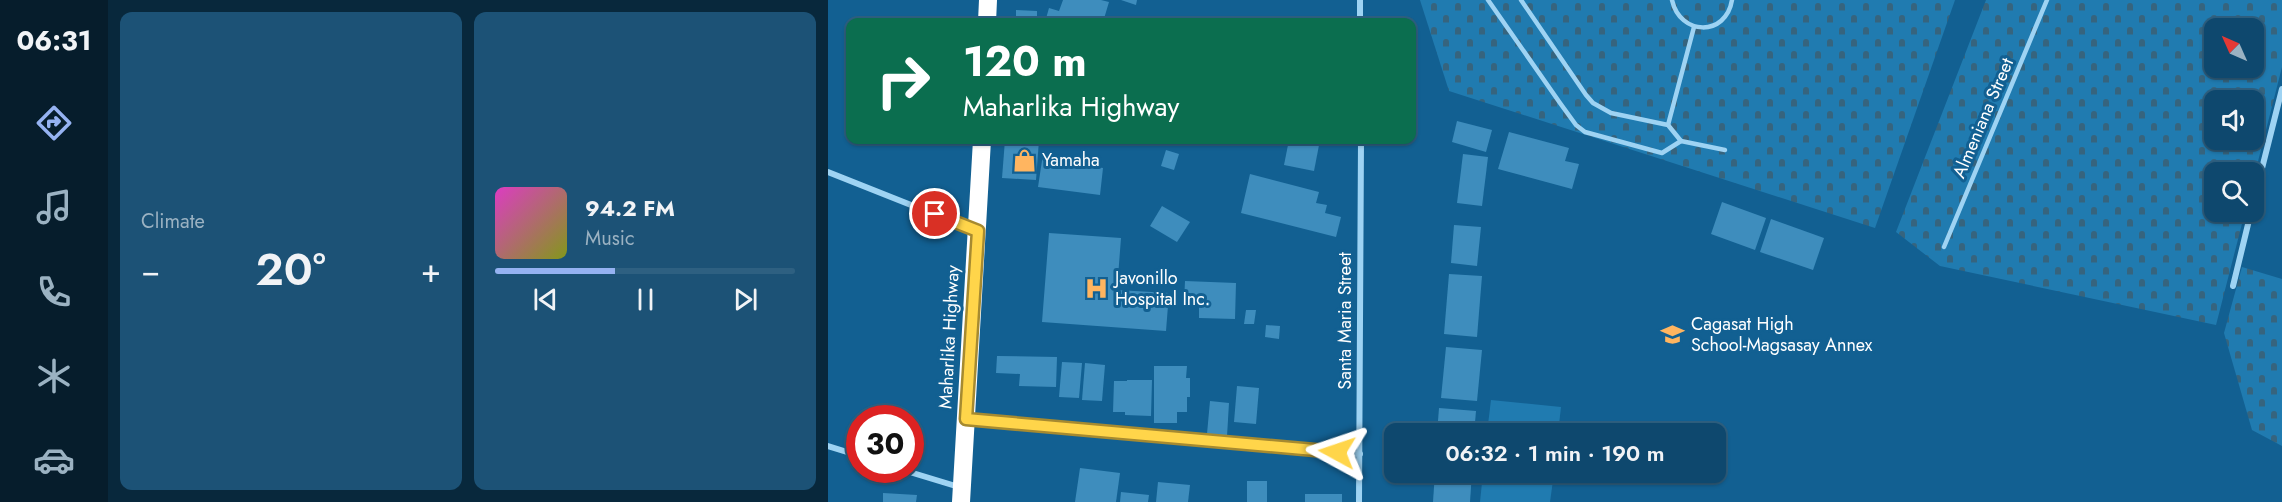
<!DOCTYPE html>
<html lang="en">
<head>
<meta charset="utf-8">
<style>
	body { margin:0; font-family:Jost,sans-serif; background:#1c5276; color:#f1f3f6; height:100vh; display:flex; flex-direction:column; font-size:22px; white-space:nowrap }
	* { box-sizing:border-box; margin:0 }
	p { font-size:20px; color:#9bb2c2 }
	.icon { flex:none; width:33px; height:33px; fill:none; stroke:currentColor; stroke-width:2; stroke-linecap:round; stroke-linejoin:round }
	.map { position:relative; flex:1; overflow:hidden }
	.panel { display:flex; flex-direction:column; gap:12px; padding:12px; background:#08283c; width:720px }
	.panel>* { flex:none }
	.top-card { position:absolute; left:18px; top:18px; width:570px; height:126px; border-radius:12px; box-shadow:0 2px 4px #0004,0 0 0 2px #2e6081; background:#0b6e4f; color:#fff; overflow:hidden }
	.needle { width:39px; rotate:315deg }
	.controls { position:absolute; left:1376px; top:18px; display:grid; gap:12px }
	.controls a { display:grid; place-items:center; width:60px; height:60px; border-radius:12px; background:#0e486e; box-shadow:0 2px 4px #0004,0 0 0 2px #2e6081; font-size:30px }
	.speed { position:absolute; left:18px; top:405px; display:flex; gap:12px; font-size:30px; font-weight:700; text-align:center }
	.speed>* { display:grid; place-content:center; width:78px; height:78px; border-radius:50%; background:#0e486e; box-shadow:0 2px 4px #0004,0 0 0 2px #2e6081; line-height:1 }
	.speed .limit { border:9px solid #d22; background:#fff; color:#111 }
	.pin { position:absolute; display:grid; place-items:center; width:51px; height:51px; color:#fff; margin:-26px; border:3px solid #fff; border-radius:50%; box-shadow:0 2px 6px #0007 }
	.me { position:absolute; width:66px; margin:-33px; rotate:275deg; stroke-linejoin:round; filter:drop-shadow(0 0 4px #0008) }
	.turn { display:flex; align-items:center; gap:21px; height:126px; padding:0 18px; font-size:27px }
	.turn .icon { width:78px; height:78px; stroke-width:2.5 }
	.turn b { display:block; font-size:42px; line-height:51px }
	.big { font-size:45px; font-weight:600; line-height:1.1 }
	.panel .card { flex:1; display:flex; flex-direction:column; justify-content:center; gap:9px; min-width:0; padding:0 21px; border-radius:12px; background:#1c5276 }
	.song { display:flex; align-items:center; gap:18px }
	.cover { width:72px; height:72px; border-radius:9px; background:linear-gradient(135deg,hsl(310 70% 55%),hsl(70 70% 35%)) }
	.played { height:6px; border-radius:3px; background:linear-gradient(90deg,#95b2f1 40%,#2e6081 40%) }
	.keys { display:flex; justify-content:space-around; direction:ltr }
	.heat { display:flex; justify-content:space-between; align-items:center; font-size:33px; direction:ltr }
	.panel .tiles { flex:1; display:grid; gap:12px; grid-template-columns:repeat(2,1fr) }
	.trip { position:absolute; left:556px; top:423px; width:342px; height:60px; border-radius:12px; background:#0e486e; box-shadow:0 2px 4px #0004,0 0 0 2px #2e6081; font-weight:600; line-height:60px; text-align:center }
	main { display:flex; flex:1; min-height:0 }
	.menu { display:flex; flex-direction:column; width:108px; justify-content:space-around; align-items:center; background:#061d2c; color:#9bb2c2 }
	.menu .icon { width:42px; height:42px }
	.menu .current { color:#95b2f1 }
	.menu b { font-size:27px; color:#f1f3f6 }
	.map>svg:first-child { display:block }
	.grass { fill:#207bb0 }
	.cemetery { fill:url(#cemetery-stones); fill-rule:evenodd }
	.building { fill:#3e8dbd }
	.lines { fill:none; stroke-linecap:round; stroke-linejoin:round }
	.lane { stroke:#9ed3f3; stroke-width:4.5 }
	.street { stroke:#9ed3f3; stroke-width:6 }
	.highway { stroke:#fff; stroke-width:18 }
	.route-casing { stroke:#a68a30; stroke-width:15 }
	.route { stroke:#ffd54a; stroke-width:10 }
	.labels { text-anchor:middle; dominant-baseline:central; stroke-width:6; stroke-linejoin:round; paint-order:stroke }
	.street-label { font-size:18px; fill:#fff; stroke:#126092 }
	.poi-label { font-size:18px; fill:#fff; stroke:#126092; text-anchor:start }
</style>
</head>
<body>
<main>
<nav class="menu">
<b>06:31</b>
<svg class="icon current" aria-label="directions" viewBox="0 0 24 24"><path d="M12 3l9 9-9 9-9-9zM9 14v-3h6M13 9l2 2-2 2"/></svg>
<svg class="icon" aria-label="music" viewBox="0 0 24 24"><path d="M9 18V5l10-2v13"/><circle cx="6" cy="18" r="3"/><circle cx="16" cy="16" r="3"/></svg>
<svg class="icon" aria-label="phone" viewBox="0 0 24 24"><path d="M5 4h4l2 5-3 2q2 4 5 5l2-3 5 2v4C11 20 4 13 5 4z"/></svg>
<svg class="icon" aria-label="climate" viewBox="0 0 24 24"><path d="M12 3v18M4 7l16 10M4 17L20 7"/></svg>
<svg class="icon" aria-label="car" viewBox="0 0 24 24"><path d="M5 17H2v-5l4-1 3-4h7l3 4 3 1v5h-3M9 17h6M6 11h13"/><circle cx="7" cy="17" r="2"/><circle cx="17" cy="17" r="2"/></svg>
</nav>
<section class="panel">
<div class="tiles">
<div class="card"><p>Climate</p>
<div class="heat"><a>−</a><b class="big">20°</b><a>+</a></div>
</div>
<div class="card">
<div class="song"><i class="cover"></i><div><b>94.2 FM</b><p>Music</p></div></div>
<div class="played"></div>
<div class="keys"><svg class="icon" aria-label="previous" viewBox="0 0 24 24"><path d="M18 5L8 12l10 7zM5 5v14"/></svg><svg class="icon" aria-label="pause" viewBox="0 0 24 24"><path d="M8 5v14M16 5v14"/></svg><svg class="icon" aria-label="next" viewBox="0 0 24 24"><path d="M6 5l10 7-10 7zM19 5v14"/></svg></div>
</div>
</div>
</section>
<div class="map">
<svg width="1454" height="502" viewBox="0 0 1454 502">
	<defs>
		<pattern id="cemetery-stones" width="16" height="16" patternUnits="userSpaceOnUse" patternTransform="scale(1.5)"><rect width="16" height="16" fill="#207bb0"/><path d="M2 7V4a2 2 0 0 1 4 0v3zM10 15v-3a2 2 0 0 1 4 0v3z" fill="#36647e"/></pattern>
	</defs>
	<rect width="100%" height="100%" fill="#126092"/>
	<g class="grass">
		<polygon points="663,400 733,407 730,433 659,433"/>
		<polygon points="655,473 726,473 722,502 652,502"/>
	</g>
	<g class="cemetery">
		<polygon points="592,0 1127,0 1047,228 621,91"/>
		<path d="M1158 0H1454V67L1425 181V172H1386V212H1417L1388 325 1112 266 1068 232ZM1386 28H1425V68H1386ZM1386 100H1425V140H1386Z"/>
		<polygon points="1414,267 1454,279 1454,446 1424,430 1396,333"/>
	</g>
	<g class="building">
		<polygon points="235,0 273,0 281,2 275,22 250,17 248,22 217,22 221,8 231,11"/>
		<polygon points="293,0 309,0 308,5"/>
		<polygon points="188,10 209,11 209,22 188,22"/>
		<polygon points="46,17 61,22 43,22"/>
		<polygon points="629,121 664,130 658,152 624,142"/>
		<polygon points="681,132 741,148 737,161 751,164 744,189 670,169"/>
		<polygon points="177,140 211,140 208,180 174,178"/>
		<polygon points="461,140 492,140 486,171 456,165"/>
		<polygon points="338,150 351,154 346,170 333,166"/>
		<polygon points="215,154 264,161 264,166 275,168 272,195 210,187"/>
		<polygon points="635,154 660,157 654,206 629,203"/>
		<polygon points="422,174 491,192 488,203 499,205 497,213 513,217 508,237 413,213"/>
		<polygon points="894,202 938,218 927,250 883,234"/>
		<polygon points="334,206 362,222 349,242 322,226"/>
		<polygon points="943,219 996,238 985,270 932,252"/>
		<polygon points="626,225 653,227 649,266 623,263"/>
		<polygon points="221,233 293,238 289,290 341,293 338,331 214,322"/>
		<polygon points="621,274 654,276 649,337 616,334"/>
		<polygon points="357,281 408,283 407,319 371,318 371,303 356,303"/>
		<polygon points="418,310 428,310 426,324 416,324"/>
		<polygon points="438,325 452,326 451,339 437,337"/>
		<polygon points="618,347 654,350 649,401 613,398"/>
		<polygon points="169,356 229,357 228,387 191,386 192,374 168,373"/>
		<polygon points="234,362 254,363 251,398 231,397"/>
		<polygon points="257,363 277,365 274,401 254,400"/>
		<polygon points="326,366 359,366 358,378 362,378 362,397 359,397 359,412 349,412 349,423 326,423"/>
		<polygon points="299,380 324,380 323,416 297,415 297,412 285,412 286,381 299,381"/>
		<polygon points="409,386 431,388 428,424 406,422"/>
		<polygon points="382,401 401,403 399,436 379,434"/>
		<polygon points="611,408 648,411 646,434 609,434"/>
		<polygon points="252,468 292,473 288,502 247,502"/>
		<polygon points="607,472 644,472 642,502 605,502"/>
		<rect x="419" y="481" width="20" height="21"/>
		<polygon points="330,482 362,485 360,502 328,502"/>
		<polygon points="293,492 321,495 320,502 292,502"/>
		<polygon points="55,493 89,495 88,502 55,502"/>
		<rect x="477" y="494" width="37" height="8"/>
	</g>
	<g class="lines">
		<g class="lane">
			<polyline points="660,0 732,103 748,125 757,132 834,153 853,141 840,125 783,113 765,103 758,95 693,0"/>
			<path d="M844 0C852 36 898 37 904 0"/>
			<polyline points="840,125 866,27"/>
			<polyline points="853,141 897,150"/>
			<polyline points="1116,247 1219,0"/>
		</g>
		<g class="street">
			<polyline points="532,0 532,22"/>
			<polyline points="0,172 146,230"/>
			<polyline points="1425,204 1454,89"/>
			<polyline points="1405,286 1423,212"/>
			<polyline points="141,419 532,454"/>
			<polyline points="0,446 32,456"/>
			<polyline points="75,470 131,487"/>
			<polyline points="531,502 533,140"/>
		</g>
		<g class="highway">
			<polyline points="159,22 160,0"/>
			<polyline points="133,502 154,140"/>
		</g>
	</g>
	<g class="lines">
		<defs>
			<polyline id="route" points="107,214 150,231 138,419 509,452"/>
		</defs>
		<use href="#route" class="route-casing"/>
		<use href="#route" class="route"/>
	</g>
	<defs>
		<symbol id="shop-bare" viewBox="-9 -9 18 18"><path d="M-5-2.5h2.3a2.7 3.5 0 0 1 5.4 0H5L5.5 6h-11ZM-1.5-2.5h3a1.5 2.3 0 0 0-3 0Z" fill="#ffb560" stroke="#126092" stroke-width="2.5" paint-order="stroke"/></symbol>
		<symbol id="hospital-bare" viewBox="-9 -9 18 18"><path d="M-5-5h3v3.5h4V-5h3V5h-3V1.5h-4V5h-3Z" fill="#ffb560" stroke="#126092" stroke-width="2.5" paint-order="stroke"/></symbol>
		<symbol id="school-bare" viewBox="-9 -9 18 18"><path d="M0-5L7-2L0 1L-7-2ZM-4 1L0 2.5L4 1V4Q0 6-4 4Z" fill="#ffb560" stroke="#126092" stroke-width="2.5" paint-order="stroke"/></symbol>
	</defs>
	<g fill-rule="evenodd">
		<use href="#shop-bare" x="180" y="144" width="33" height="33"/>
		<use href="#hospital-bare" x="252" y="272" width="33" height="33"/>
		<use href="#school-bare" x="828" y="318" width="33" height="33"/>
	</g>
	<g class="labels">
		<g class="street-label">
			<text transform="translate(1155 118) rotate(-67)">Almeniana Street</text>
			<text transform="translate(517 321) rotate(-90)">Santa Maria Street</text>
			<text transform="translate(121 337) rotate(-87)">Maharlika Highway</text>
		</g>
		<g class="poi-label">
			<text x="214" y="160">Yamaha</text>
			<text x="287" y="278">Javonillo<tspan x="287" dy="21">Hospital Inc.</tspan></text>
			<text x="863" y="324">Cagasat High<tspan x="863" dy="21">School-Magsasay Annex</tspan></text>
		</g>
	</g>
</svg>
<div class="controls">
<a><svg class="needle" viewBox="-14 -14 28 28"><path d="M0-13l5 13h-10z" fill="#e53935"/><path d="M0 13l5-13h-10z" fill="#9bb2c2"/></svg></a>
<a><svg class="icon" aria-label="sound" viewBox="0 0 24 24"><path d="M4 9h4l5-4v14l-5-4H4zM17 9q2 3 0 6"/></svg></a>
<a><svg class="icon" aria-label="search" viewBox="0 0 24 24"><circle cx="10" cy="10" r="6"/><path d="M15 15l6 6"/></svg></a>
</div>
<div class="speed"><div class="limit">30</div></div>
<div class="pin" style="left:107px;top:214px;background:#d93025"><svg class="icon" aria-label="arrive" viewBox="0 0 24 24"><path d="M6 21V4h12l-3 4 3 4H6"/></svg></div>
<svg class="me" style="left:509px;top:452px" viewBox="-20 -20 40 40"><path d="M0-17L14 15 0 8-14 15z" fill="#ffd54a" stroke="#fff" stroke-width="4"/></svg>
<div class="trip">06:32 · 1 min · 190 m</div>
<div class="top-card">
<div class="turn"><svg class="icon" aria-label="right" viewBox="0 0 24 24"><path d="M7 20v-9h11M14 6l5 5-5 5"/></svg><div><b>120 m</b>Maharlika Highway</div></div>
</div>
</div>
</main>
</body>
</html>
